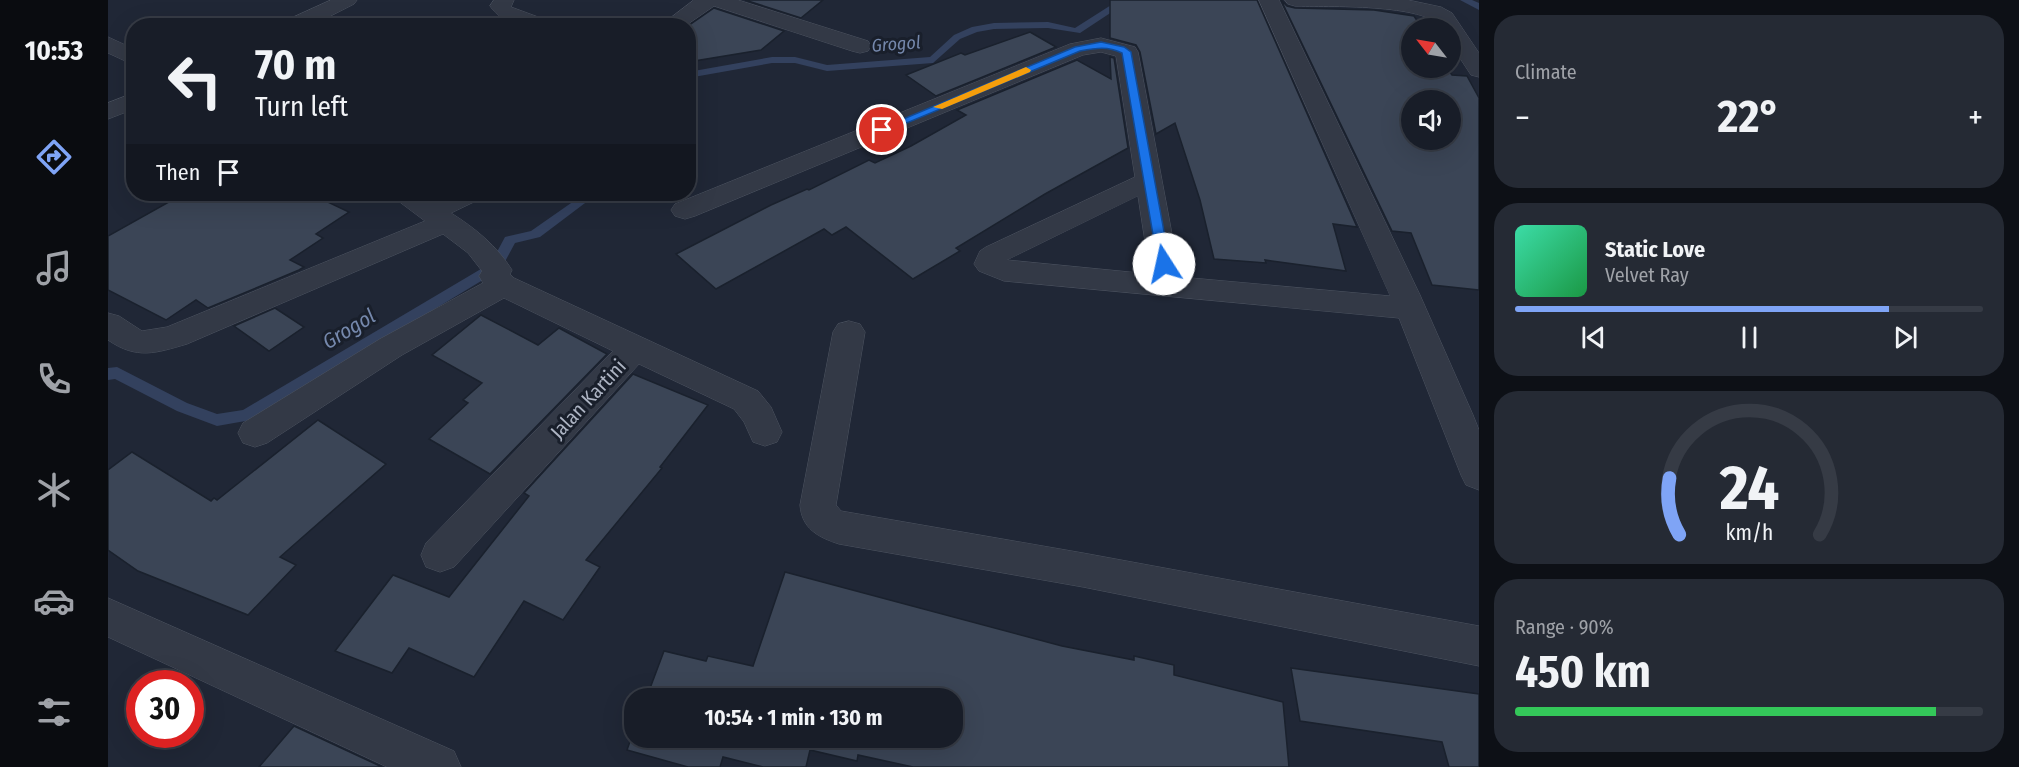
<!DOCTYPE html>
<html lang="en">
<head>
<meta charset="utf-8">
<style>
	body { margin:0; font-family:"Fira Sans Condensed",sans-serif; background:#252a34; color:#f1f3f6; height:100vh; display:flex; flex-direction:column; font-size:22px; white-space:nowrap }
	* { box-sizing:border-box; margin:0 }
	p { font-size:20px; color:#9fa2a8 }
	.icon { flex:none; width:33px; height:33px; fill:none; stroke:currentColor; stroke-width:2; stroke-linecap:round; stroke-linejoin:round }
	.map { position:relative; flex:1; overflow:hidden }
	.panel { display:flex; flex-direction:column; gap:15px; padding:15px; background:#0d1016; width:540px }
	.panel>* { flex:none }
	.hud { position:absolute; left:18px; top:18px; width:570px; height:183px; border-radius:24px; box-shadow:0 6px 24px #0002,0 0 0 2px #363b45; background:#181d28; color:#f1f3f6; overflow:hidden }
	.needle { width:39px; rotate:301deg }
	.buttons { position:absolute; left:1293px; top:18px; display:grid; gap:12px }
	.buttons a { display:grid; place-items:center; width:60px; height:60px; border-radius:50%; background:#181d28; box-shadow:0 6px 24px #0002,0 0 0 2px #363b45; font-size:30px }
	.speed { position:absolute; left:18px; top:670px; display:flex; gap:12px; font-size:30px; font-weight:700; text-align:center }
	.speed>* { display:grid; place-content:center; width:78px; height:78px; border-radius:50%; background:#181d28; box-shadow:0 6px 24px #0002,0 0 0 2px #363b45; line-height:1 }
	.speed .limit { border:9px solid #d22; background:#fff; color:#111 }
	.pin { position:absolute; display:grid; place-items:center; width:51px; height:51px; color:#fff; margin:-26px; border:3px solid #fff; border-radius:50%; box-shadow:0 2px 6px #0007 }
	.me { position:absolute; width:66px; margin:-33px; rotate:350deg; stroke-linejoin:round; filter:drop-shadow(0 0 4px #0008) }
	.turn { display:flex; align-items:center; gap:21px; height:126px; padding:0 30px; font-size:27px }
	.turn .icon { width:78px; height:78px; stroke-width:2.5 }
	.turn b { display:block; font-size:42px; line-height:51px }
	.then { display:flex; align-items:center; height:57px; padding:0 30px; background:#0003; gap:12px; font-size:22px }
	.big { font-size:45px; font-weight:700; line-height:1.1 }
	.panel .card { flex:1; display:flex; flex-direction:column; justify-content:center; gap:9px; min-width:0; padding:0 21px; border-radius:24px; background:#252a34 }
	.panel .dial { align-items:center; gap:0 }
	.dial svg { height:156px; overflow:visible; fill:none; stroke:#363b45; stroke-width:7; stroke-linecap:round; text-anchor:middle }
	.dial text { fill:#f1f3f6; stroke:none }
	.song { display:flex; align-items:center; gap:18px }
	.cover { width:72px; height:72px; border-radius:9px; background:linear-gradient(135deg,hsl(160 70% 55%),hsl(140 70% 35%)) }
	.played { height:6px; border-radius:3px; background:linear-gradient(90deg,#7fa4f6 80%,#363b45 80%) }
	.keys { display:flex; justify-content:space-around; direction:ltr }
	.heat { display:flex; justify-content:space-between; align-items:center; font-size:33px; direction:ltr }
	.charge { height:9px; border-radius:4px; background:linear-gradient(90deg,#34c759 90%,#363b45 0) }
	.trip { position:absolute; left:516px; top:688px; width:339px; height:60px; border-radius:24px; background:#181d28; box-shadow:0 6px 24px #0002,0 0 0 2px #363b45; font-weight:700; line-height:60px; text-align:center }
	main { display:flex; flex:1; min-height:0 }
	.dock { display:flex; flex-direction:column; width:108px; justify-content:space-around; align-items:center; background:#0a0c10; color:#9fa2a8 }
	.dock .icon { width:42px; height:42px }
	.dock .on { color:#7fa4f6 }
	.dock b { font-size:27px; color:#f1f3f6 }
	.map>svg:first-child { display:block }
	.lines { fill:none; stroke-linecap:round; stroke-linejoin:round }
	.stream { fill:#33415e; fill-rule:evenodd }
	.building { fill:#3b4556; stroke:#1a212d; stroke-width:1.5; fill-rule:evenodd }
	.minor-casing { stroke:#4d5461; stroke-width:1 }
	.minor { fill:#333946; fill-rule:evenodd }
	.route { fill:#1a73e8; stroke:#114b97; stroke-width:1.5 }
	.slow { fill:#f59e0b }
	.labels { text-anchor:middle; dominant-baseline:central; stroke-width:6; stroke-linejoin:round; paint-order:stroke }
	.far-water-label { font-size:18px; font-style:italic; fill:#7588ac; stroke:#191f2b }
	.street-label { font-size:20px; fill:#adb4c3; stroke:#191f2b }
	.water-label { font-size:21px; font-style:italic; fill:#7588ac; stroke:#191f2b }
</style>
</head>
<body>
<main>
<nav class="dock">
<b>10:53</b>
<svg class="icon on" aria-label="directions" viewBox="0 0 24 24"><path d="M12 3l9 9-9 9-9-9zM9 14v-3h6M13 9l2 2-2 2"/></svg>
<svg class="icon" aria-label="music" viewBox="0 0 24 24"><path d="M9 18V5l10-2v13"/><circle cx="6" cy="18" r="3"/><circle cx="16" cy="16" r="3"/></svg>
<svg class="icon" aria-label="phone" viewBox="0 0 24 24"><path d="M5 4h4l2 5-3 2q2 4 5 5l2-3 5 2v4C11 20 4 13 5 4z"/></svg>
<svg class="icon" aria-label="climate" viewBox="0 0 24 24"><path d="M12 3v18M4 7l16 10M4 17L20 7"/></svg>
<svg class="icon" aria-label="car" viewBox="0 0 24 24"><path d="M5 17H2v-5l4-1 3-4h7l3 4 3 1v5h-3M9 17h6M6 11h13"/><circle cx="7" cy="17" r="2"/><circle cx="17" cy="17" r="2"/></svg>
<svg class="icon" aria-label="filters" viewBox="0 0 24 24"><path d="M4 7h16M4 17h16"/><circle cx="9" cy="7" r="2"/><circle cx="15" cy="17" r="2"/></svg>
</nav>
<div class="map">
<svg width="1371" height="767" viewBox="0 0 1371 767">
	<rect width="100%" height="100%" fill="#202736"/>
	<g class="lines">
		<g class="stream">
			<polygon points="1011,0 1022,0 972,33 940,28 886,29 869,32 852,39 825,63 719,71 687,63 664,63 580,78 580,72 664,57 687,57 719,65 822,57 846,35 864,27 886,23 940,22 967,28"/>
			<polygon points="1352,0 1364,0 1371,3 1371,10"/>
			<polygon points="476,194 489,194 432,237 407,243 393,269 143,420 109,426 69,411 7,379 0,380 0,368 9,367 79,403 109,414 135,410 383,263 397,237 423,231"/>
		</g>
	</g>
	<g class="building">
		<polygon points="637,0 715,0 693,18"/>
		<polygon points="1002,0 1149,0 1249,227 1225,224 1238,271 1157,260 1158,263 1106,259 1092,200 1067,123 1048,134 1032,52 1028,45 1002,38"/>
		<path d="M1173 0 1179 6 1187 8 1266 10 1306 16 1314 28H1304V68H1339L1344 75 1359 76 1371 98V290L1324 285 1303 233 1284 231ZM1304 100H1342V140H1304Z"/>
		<polygon points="606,8 676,31 653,50 580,62 580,26"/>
		<polygon points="922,32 948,47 828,96 798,75 853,53 857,55"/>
		<polygon points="1002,57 1006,58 1020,148 937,194 848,248 852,251 805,279 738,227 724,235 716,229 608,289 568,254 663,205 699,189 701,190 761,160 767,163 803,146 858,115 849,110 969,60 1003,79"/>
		<polygon points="75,194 203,194 241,212 208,234 215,238 182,260 196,267 191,270 100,308 88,300 58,320 0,290 0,236"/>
		<polygon points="167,308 196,327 161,351 126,326"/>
		<polygon points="373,315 430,345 451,328 499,354 382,474 321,439 360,403 355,400 374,383 324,355"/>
		<polygon points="525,374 600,405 552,467 554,468 478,560 492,567 455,620 416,601 366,677 301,648 284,673 227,651 285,575 341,597 421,496 416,493"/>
		<polygon points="210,420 278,464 172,557 188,565 140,615 30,571 0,550 0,470 24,452 103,501 106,498 109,500"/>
		<polygon points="677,572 954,646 1026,660 1026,656 1066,665 1066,675 1175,702 1181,767 805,767 750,755 749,761 702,750 698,767 655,767 615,757 612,767 580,767 519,750 526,730 526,738 844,738 844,699 538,699 556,651 598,661 600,656 645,666"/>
		<polygon points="1183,668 1371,694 1371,767 1341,767 1334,742 1192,721"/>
		<polygon points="186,726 274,767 151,767"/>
	</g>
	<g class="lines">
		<defs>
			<g id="minor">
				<polygon points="223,0 249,0 246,4 203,26 175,26 177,21"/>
				<path d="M386 0H406L403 7 441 21 443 26C421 26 396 27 382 6Z"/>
				<polygon points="586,0 630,0 760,41 763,46 760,51 752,53 744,51 606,6 577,26 552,26"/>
				<path d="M1151 0H1171L1312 295 1365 415 1371 430V490L1358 485 1353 475 1291 318 896 281 871 271 866 264 872 251 878 247 1027 177 1008 56 993 52 975 55 587 216 577 219 567 216 563 210 567 204 962 44 993 38 1027 47 1030 52 1072 277 1282 296ZM1030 196 1042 274 899 260Z"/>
				<path d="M1177 0H1300L1333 7 1344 13 1371 53V77L1363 75 1342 43V28H1334C1318 3 1218 7 1187 6L1180 4Z"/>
				<polygon points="0,37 26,49 26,65 0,53"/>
				<polygon points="26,93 26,109 0,119 0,103"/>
				<path d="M285 194H315L325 200 340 194H374L370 200 343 213C367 228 389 246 404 270L402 274 406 278 650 391 663 407 674 432 669 442 657 446 645 442 636 422 626 409 531 364 346 567 332 572 318 567 313 555 318 543 505 351 396 298 294 355 159 443 147 447 135 443 130 433 135 423 272 339 375 283 371 276 374 271 360 253 335 234 79 344C48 353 29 360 0 340V313L11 316 34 331 59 327 317 221 289 200Z"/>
				<path d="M741 321 752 324 757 332 728 505 733 511 975 553 1371 626V666L975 587 731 544C710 537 694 529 692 505L725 332 730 324Z"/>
				<polygon points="0,598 346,751 353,767 279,767 0,637"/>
			</g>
		</defs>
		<use href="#minor" class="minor-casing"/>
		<use href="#minor" class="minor"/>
	</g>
	<path class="route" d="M993 42 1016 47 1023 52 1062 264 1060 267H1052L1050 264 1014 53C1000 46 988 48 972 51L777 132 769 130 967 47Z"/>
	<polygon class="slow" points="918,67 923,70 922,72 834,109 825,107"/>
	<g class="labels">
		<g class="far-water-label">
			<text transform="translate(788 44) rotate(-4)">Grogol</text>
		</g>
		<g class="street-label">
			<text transform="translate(480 399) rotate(-47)">Jalan Kartini</text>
		</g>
		<g class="water-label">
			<text transform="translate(241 329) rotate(-31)">Grogol</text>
		</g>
	</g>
</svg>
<div class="buttons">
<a><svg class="needle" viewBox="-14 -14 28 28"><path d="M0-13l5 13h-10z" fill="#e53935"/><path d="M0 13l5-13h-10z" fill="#9fa2a8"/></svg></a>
<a><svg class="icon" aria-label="sound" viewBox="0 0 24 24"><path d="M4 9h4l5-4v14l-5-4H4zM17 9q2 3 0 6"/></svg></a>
</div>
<div class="speed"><div class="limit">30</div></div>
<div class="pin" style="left:774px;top:130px;background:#d93025"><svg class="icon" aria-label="arrive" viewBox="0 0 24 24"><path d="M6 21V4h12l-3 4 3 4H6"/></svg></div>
<svg class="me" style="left:1056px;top:264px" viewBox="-20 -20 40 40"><circle r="19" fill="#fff"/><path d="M0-13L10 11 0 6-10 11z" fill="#1a73e8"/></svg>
<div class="trip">10:54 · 1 min · 130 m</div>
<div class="hud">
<div class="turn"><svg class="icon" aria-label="left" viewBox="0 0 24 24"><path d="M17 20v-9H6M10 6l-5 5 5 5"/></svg><div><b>70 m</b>Turn left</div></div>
<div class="then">Then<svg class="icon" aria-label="arrive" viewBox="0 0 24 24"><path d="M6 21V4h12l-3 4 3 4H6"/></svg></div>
</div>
</div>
<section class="panel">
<div class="card"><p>Climate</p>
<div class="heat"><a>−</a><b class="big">22°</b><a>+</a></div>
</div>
<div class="card">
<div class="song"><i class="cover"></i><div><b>Static Love</b><p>Velvet Ray</p></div></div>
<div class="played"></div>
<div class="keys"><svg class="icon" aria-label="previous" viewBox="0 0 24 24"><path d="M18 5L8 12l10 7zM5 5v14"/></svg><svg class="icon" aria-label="pause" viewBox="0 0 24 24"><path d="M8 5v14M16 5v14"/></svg><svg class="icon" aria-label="next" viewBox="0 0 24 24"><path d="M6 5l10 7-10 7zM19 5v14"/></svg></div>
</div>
<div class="card dial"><svg viewBox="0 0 100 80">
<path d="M14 69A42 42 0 1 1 86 69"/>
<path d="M14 69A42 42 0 0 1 9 40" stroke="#7fa4f6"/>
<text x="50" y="56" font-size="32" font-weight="700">24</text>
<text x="50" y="72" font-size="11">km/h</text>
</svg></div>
<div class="card"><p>Range · 90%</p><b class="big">450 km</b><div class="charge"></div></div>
</section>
</main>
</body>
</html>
